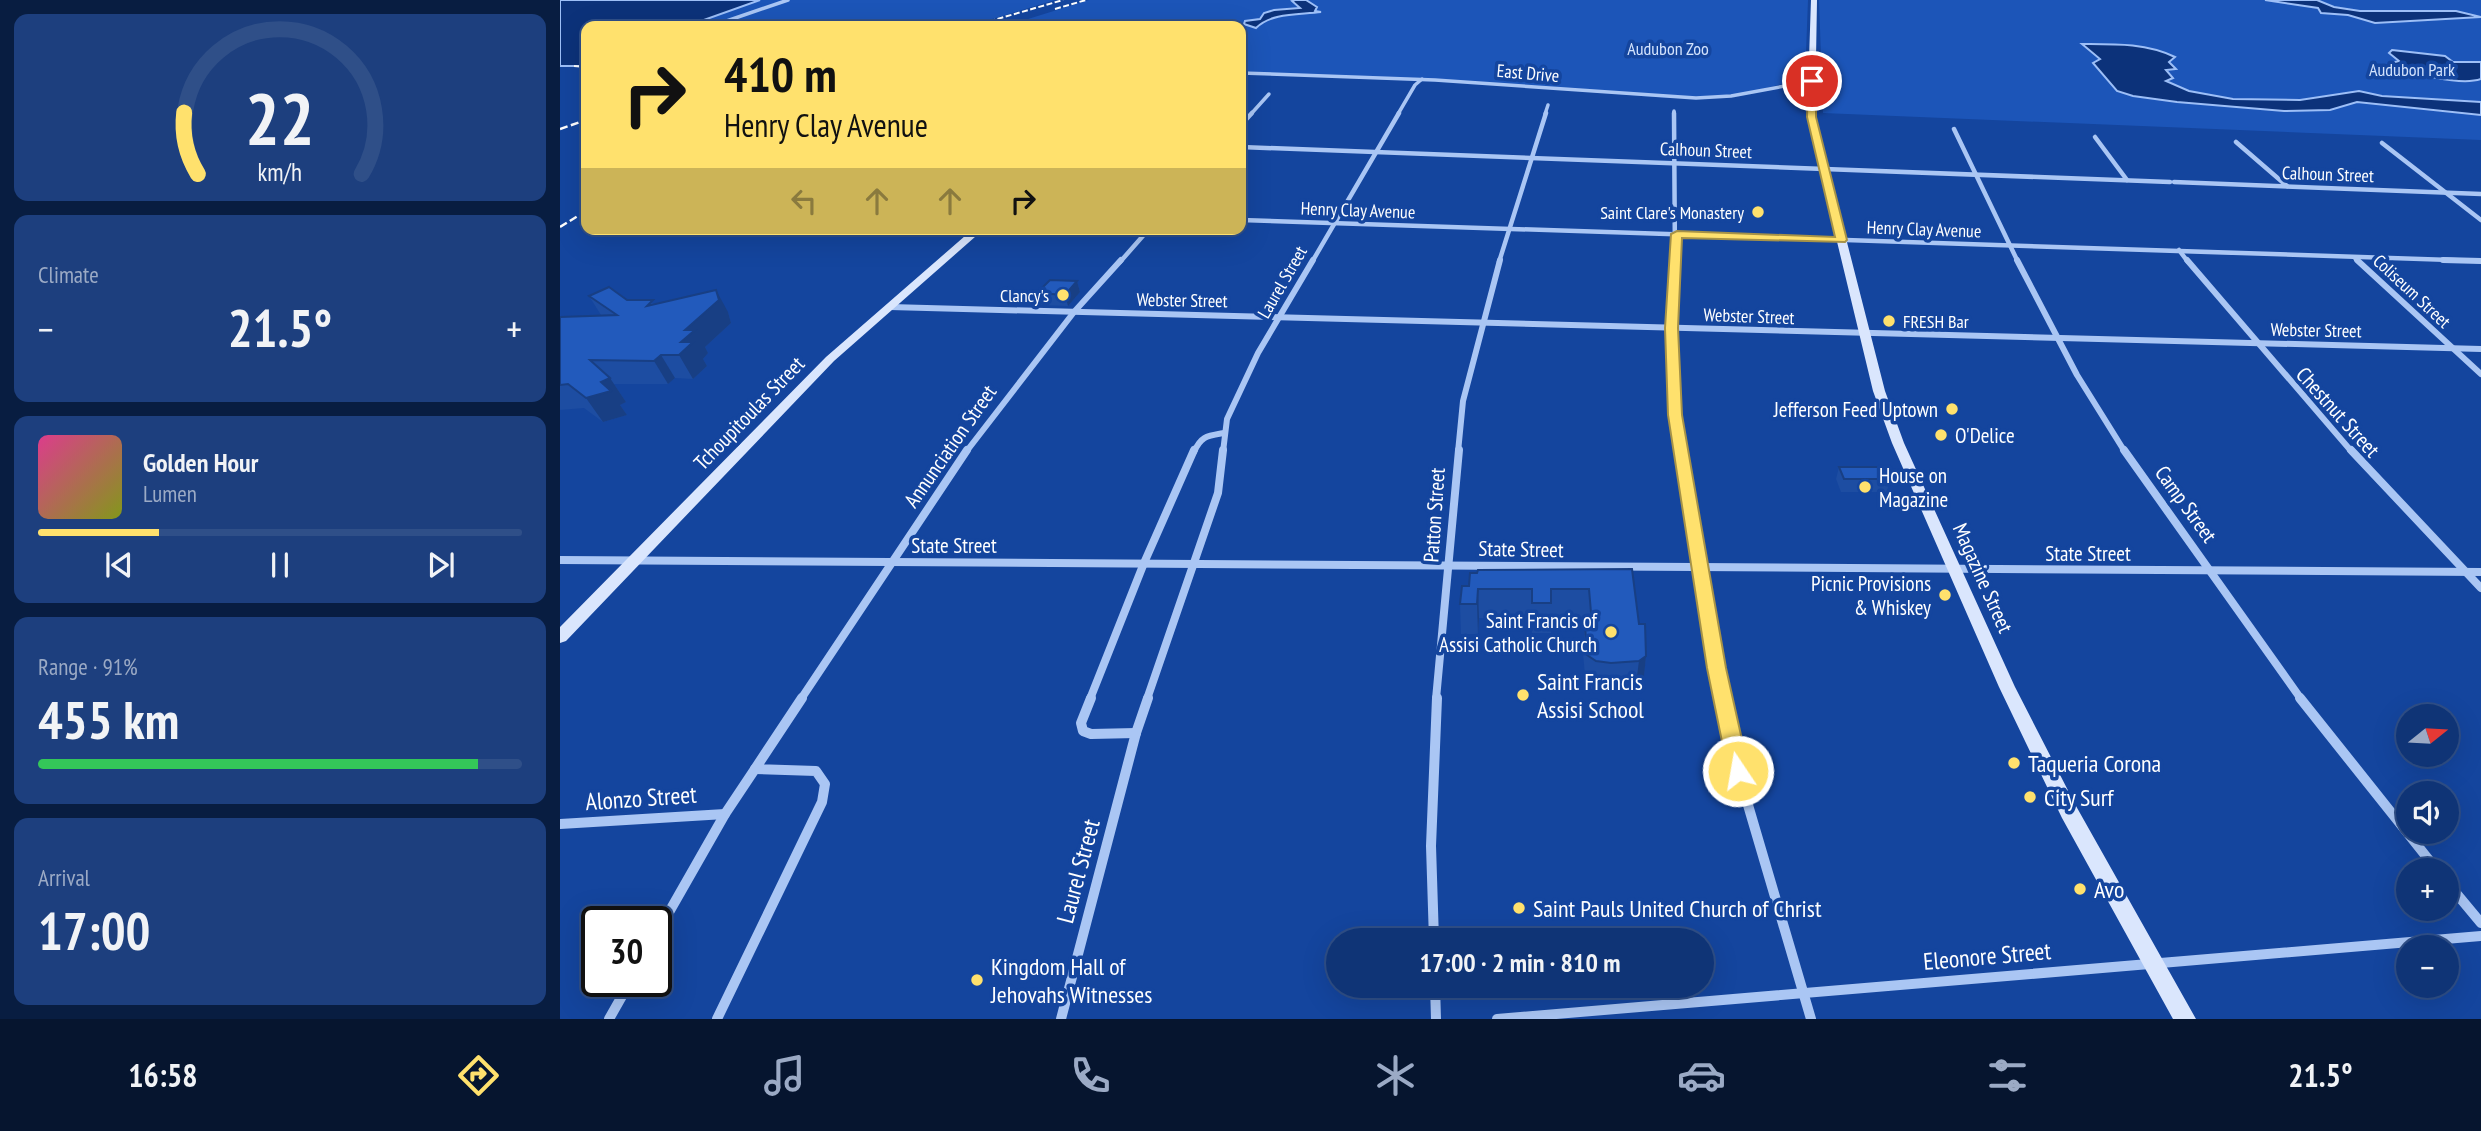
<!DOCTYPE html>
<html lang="en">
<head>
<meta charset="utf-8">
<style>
	body { margin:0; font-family:"PT Sans Narrow",sans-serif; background:#1d3f7e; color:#f1f3f6; height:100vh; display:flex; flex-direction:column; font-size:26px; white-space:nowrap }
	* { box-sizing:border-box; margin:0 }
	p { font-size:23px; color:#9baac5 }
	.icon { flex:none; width:38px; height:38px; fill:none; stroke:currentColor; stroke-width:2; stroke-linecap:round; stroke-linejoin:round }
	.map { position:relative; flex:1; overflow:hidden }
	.panel { display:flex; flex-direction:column; gap:14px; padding:14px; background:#081d41; width:560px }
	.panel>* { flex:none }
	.hud { position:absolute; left:21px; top:21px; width:665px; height:214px; border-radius:14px; box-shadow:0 7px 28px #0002,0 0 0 2px #2f4f88; background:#ffe16d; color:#111; overflow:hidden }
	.needle { width:46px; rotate:72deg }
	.buttons { position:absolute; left:1836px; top:704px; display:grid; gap:14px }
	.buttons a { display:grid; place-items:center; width:63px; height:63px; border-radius:50%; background:#0f3476; box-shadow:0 7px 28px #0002,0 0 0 2px #2f4f88; font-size:35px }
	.speed { position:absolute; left:21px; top:906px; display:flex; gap:14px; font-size:35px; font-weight:700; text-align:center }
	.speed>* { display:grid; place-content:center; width:91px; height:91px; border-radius:50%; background:#0f3476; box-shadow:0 7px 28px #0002,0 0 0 2px #2f4f88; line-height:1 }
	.speed .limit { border:4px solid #111; border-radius:10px; background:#fff; color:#111 }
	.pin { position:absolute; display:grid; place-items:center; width:60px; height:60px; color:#fff; margin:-30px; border:4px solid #fff; border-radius:50%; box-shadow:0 2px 7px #0007 }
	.me { position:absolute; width:77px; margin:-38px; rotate:348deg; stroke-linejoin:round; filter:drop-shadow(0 0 5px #0008) }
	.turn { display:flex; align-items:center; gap:24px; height:147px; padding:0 28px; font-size:32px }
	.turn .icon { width:91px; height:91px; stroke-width:2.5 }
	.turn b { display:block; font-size:49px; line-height:60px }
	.lanes { display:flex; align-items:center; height:66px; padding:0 28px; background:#0003; justify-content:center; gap:35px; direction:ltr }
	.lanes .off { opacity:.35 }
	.big { font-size:52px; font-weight:700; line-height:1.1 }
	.panel .card { flex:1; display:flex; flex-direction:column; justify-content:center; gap:10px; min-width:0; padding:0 24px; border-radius:14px; background:#1d3f7e }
	.panel .dial { align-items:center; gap:0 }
	.dial svg { height:182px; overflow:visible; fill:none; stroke:#2f4f88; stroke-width:7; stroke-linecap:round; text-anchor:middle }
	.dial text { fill:#f1f3f6; stroke:none }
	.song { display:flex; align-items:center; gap:21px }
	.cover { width:84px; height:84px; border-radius:10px; background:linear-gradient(135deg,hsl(330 70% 55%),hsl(70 70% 35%)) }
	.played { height:7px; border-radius:4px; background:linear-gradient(90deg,#ffe16d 25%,#2f4f88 25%) }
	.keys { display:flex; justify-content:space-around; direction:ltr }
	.heat { display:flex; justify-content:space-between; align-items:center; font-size:38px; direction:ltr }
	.charge { height:10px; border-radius:5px; background:linear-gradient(90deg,#34c759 91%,#2f4f88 0) }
	.trip { position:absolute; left:766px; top:928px; width:388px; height:70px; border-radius:35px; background:#0f3476; box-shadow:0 7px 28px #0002,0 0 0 2px #2f4f88; font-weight:700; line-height:70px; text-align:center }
	.tabs { display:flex; height:112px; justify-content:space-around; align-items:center; background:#06152f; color:#9baac5 }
	.tabs .icon { width:49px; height:49px }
	.tabs .on { color:#ffe16d }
	.tabs b { font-size:32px; color:#f1f3f6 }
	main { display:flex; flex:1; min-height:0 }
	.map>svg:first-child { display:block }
	.green { fill:#1c55b8 }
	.water { fill:#0c327a; stroke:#9dbff7; stroke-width:2 }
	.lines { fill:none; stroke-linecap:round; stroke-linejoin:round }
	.street-far4 { stroke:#aac6f4; stroke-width:3.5 }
	.street-far3 { stroke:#aac6f4; stroke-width:4.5 }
	.street-far2 { stroke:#aac6f4; stroke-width:6 }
	.street-far1 { stroke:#aac6f4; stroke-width:8 }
	.street { stroke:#aac6f4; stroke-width:10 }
	.secondary { fill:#dae6fd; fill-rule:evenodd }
	.rail-far1 { stroke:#fff; stroke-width:2; stroke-dasharray:6 2.5; stroke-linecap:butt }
	.rail { stroke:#fff; stroke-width:2.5; stroke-dasharray:8 3.5; stroke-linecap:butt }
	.wall { fill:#1d4da2 }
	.shaded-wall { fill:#183f84 }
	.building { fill:#225abc; stroke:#183f84; stroke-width:2 }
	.route { fill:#ffe16d; stroke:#a69247; stroke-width:2 }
	.poi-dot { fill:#ffe16d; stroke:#14459e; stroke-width:2.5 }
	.labels { text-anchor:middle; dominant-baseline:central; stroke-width:7; stroke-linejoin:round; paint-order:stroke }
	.far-park-label { font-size:18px; fill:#d3e3fd; stroke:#14459e }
	.far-street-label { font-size:18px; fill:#fff; stroke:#14459e }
	.far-poi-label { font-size:18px; fill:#fff; stroke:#14459e; text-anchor:end }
	.poi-label { font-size:21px; fill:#fff; stroke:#14459e; text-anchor:end }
	.street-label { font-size:21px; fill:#fff; stroke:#14459e }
	.near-poi-label { font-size:24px; fill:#fff; stroke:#14459e; text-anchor:start }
	.near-street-label { font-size:24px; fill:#fff; stroke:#14459e }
</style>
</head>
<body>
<main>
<section class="panel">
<div class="card dial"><svg viewBox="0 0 100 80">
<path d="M14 69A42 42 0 1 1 86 69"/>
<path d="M14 69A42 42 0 0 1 8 42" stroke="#ffe16d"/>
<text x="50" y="56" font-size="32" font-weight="700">22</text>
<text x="50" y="72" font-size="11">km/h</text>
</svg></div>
<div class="card"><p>Climate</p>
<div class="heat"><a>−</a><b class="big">21.5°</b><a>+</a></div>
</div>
<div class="card">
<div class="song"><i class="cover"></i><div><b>Golden Hour</b><p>Lumen</p></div></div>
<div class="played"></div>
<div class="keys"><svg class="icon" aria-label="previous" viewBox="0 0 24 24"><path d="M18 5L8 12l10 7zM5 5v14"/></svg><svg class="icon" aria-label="pause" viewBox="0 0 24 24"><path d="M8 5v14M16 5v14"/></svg><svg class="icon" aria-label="next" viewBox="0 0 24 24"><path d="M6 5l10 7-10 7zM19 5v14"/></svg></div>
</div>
<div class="card"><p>Range · 91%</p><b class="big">455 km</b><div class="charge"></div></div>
<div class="card"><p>Arrival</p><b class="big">17:00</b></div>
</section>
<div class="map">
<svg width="1921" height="1019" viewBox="0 0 1921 1019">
	<rect width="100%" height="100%" fill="#14459e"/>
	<g class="green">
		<polygon points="160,0 495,0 409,26 96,26"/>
		<polygon points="529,0 1248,0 1245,78 1183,94 1108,98 925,84 681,73 681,26 446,26"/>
		<polygon points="1259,0 1921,0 1921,140 1263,113"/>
	</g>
	<g class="water">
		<polygon points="0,0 200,0 127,26 26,26 26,66 0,66"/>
		<path d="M735 0H746L757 7 755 11 761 12C740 15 712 12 696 28L684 24 685 21 700 19 704 13 714 10 740 8 732 1Z"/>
		<polygon points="1705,0 1757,0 1774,7 1800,11 1896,11 1921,17 1815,23 1788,15 1761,13 1758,8"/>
		<path d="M1522 44C1554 44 1586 43 1615 57L1609 62 1616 69 1606 70 1613 78 1606 81 1629 91 1673 99 1740 100 1799 91 1822 96 1921 102V115L1797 102 1770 110 1724 111 1617 102 1573 96 1557 91 1533 63 1540 59Z"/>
		<path d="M1832 50 1885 56 1893 62H1921V79C1901 86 1850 74 1831 63L1839 61 1829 53Z"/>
	</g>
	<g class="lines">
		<g class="street-far4">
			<polyline points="152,26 228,0"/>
			<polyline points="681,73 875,80 1136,98 1171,96 1252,81"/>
			<polyline points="1114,111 1114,114"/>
			<polyline points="691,114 709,94"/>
			<polyline points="838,114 855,85 862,79"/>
			<polyline points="985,114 988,105"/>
		</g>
		<g class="street-far3">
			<polyline points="1114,113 1115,262"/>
			<polyline points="681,125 692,113"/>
			<polyline points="1394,129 1458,262"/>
			<polyline points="1535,137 1567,180"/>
			<polyline points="1676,142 1727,186"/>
			<polyline points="1822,143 1921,220"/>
			<polyline points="681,147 1610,182"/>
			<polyline points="1614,182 1921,194"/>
			<polyline points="681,220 1921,261"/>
			<polyline points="1619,250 1628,262"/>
			<polyline points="1795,258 1799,262"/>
			<polyline points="560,262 589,229"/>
			<polyline points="752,262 839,113"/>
			<polyline points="939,262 986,113"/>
		</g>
		<g class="street-far2">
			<path d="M1115 260C1111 325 1111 388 1120 452"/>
			<polyline points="1457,260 1517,375 1565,452"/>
			<polyline points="1627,260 1792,452"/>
			<polyline points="1797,260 1921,374"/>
			<polyline points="1883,260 1921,261"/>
			<polyline points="330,307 1921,349"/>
			<polyline points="406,452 514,312 561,260"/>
			<path d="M634 452C641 436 647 436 664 433"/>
			<polyline points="663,452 667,419 698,353 753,260"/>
			<polyline points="898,452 903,401 940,260"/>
		</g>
		<g class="street-far1">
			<polyline points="1120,450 1163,699"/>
			<polyline points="1564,450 1741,699"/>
			<polyline points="1791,450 1921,588"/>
			<polyline points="0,560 1921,572"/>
			<polyline points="241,699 407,450"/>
			<polyline points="530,699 584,563 634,450"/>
			<polyline points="587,699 658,493 663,450"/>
			<polyline points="876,699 899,450"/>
		</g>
		<g class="street">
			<polyline points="531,698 521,723 523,731 531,734 576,733"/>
			<polyline points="1163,698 1178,771 1251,1019"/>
			<polyline points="1740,698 1877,870"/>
			<polyline points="0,824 165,814"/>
			<polyline points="1886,881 1921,923"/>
			<polyline points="96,935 165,814 195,769"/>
			<polyline points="874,940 871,846 877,698"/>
			<polyline points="875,985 876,1019"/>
			<polyline points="49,1019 70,982"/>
			<polyline points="157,1019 262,802 265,784 256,771 195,769 242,698"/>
			<polyline points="501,1019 576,733 588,698"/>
			<polyline points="937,1019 1921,936"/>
		</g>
		<g class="secondary">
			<polygon points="1251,0 1257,0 1255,117 1325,391 1344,443 1455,687 1516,806 1636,1019 1613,1019 1502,818 1439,687 1332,443 1313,391 1247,117"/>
			<polygon points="413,229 424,229 274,361 6,641 0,643 0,627 266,357"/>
		</g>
		<g class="rail-far1">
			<polyline points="495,9 526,0"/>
			<polyline points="413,26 503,0"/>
			<polyline points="14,66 26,67"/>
		</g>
		<g class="rail">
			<polyline points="0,129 26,120"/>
			<polyline points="0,227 26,211"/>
		</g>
	</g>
	<g class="wall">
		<polygon points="517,281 520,292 508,306 481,305 477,293"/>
		<polygon points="29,296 168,312 171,323 145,347 148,353 143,359 147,366 133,379 115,378 108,384 54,384 66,402 60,405 67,415 43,422 24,408 0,410 0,317 41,315"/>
		<polygon points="1279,467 1330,479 1327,492 1281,492 1276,479"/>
		<polygon points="1072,569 1079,624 1086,656 1083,686 1075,691 1049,693 1034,691 1026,685 1023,654 1025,624 1028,624 1027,619 991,619 991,633 972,633 972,618 919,618 918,634 901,634 900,604 909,586"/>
	</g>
	<g class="shaded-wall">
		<polygon points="517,281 520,292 508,306 505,295"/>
		<polygon points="156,290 168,312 171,323 145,347 148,353 143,359 147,366 133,379 119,355 121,342 125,330"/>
		<polygon points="101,355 115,378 108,384 94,361"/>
		<polygon points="50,378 66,402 60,405 67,415 43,422 26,398 41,382"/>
		<polygon points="918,589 919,618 918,634 917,604"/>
		<polygon points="1086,656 1083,686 1075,691 1079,661"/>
	</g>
	<g class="building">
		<polygon points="490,280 517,281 505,295 477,293"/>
		<polygon points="49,287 67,300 93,300 87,306 156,290 159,300 125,330 135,330 121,342 133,342 119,355 101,355 94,361 30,360 50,378 41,382 51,391 26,398 8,384 0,385 0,317 57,315 29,296"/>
		<polygon points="1279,467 1325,467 1330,479 1284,479"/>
		<polygon points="1072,569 1079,624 1085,624 1086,656 1079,661 1051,663 1036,661 1027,655 1025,624 1032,624 1029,589 991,589 991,603 972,603 972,589 918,589 917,604 900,604 902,586 909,586 910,573 917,573 918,570"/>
	</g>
	<polygon class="route" points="1252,78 1256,81 1256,117 1287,240 1285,242 1122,238 1118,328 1122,415 1166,668 1189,771 1186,777 1178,780 1171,777 1168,771 1147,668 1108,415 1105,328 1111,234 1117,231 1275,237 1247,117 1248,81"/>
	<g class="poi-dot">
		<circle cx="1198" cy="212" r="7"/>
		<circle cx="503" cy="295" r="7"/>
		<circle cx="1329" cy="321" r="7"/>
		<circle cx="1392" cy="409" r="7"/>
		<circle cx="1381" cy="435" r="7"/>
		<circle cx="1305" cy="487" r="7"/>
		<circle cx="1385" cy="595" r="7"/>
		<circle cx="1051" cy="632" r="7"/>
		<circle cx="963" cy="695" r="7"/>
		<circle cx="1454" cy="763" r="7"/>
		<circle cx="1470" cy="797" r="7"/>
		<circle cx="1520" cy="889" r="7"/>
		<circle cx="959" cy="908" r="7"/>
		<circle cx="417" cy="980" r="7"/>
	</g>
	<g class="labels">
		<g class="far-park-label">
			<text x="1108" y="48">Audubon Zoo</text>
			<text x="1852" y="69">Audubon Park</text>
		</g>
		<g class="far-street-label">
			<text transform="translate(968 73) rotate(5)">East Drive</text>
			<text transform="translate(1146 150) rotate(2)">Calhoun Street</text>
			<text transform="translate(1768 174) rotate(2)">Calhoun Street</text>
			<text transform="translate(798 210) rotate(2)">Henry Clay Avenue</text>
			<text transform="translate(1364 229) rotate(2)">Henry Clay Avenue</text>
			<text transform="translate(722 282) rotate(-60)">Laurel Street</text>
			<text transform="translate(1852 291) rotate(43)">Coliseum Street</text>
			<text transform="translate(622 300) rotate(1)">Webster Street</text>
			<text transform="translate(1189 316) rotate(2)">Webster Street</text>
			<text transform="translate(1756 330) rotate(1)">Webster Street</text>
		</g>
		<g class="far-poi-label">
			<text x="1184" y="212">Saint Clare's Monastery</text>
			<text x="489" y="295">Clancy's</text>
			<text x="1343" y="321" text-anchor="start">FRESH Bar</text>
		</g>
		<g class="poi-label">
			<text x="1378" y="409">Jefferson Feed Uptown</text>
			<text x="1395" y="435" text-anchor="start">O'Delice</text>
			<text x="1319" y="475" text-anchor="start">House on<tspan x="1319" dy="24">Magazine</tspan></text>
			<text x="1371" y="583">Picnic Provisions<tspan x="1371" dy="24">&amp; Whiskey</tspan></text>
			<text x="1037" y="620">Saint Francis of<tspan x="1037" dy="24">Assisi Catholic Church</tspan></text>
		</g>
		<g class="street-label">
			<text transform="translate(1778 412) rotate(48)">Chestnut Street</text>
			<text transform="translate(189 413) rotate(-46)">Tchoupitoulas Street</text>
			<text transform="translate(390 446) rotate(-55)">Annunciation Street</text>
			<text transform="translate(1626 504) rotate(54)">Camp Street</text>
			<text transform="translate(874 515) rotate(-86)">Patton Street</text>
			<text x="394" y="545">State Street</text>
			<text transform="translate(961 549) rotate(1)">State Street</text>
			<text x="1528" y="553">State Street</text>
			<text transform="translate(1423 578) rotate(66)">Magazine Street</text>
		</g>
		<g class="near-poi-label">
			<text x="977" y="681">Saint Francis<tspan x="977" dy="28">Assisi School</tspan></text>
			<text x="1468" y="763">Taqueria Corona</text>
			<text x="1484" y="797">City Surf</text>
			<text x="1534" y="889">Avo</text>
			<text x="973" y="908">Saint Pauls United Church of Christ</text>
			<text x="431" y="966">Kingdom Hall of<tspan x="431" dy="28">Jehovahs Witnesses</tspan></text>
		</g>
		<g class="near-street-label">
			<text transform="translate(81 798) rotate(-4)">Alonzo Street</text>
			<text transform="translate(518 871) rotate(-75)">Laurel Street</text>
			<text transform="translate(1427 956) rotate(-5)">Eleonore Street</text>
		</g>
	</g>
</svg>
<div class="buttons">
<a><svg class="needle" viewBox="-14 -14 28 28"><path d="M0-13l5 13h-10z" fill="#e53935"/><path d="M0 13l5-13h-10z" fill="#9baac5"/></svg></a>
<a><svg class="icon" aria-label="sound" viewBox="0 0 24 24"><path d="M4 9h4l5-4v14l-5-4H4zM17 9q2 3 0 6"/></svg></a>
<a>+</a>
<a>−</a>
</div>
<div class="speed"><div class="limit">30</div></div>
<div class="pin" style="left:1252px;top:81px;background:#d93025"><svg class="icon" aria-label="arrive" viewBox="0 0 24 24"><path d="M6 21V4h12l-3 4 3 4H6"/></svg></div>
<svg class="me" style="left:1178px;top:771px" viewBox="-20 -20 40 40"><circle r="17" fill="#ffe16d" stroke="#fff" stroke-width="3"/><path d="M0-11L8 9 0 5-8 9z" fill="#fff"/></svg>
<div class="trip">17:00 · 2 min · 810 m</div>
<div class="hud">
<div class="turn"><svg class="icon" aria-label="right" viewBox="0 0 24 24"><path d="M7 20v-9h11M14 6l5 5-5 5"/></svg><div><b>410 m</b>Henry Clay Avenue</div></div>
<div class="lanes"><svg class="icon off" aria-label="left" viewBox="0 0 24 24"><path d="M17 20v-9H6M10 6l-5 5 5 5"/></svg><svg class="icon off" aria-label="ahead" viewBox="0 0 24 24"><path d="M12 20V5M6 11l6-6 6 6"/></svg><svg class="icon off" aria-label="ahead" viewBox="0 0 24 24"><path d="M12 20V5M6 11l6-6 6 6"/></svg><svg class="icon" aria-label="right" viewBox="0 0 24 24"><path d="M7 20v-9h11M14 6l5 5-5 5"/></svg></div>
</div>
</div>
</main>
<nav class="tabs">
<b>16:58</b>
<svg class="icon on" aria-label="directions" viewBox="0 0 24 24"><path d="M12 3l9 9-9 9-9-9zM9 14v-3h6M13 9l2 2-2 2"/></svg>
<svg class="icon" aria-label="music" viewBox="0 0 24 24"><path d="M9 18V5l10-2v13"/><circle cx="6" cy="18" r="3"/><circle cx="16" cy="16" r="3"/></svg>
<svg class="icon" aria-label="phone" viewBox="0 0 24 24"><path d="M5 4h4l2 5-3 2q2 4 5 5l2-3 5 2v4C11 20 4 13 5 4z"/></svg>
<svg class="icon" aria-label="climate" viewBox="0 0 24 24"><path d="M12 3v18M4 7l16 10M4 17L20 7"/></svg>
<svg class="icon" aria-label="car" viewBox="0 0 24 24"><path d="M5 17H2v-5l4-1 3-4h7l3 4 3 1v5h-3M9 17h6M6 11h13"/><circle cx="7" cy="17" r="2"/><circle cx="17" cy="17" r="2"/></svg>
<svg class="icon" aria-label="filters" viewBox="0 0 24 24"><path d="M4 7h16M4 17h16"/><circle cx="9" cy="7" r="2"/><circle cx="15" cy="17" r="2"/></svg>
<b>21.5°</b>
</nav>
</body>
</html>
